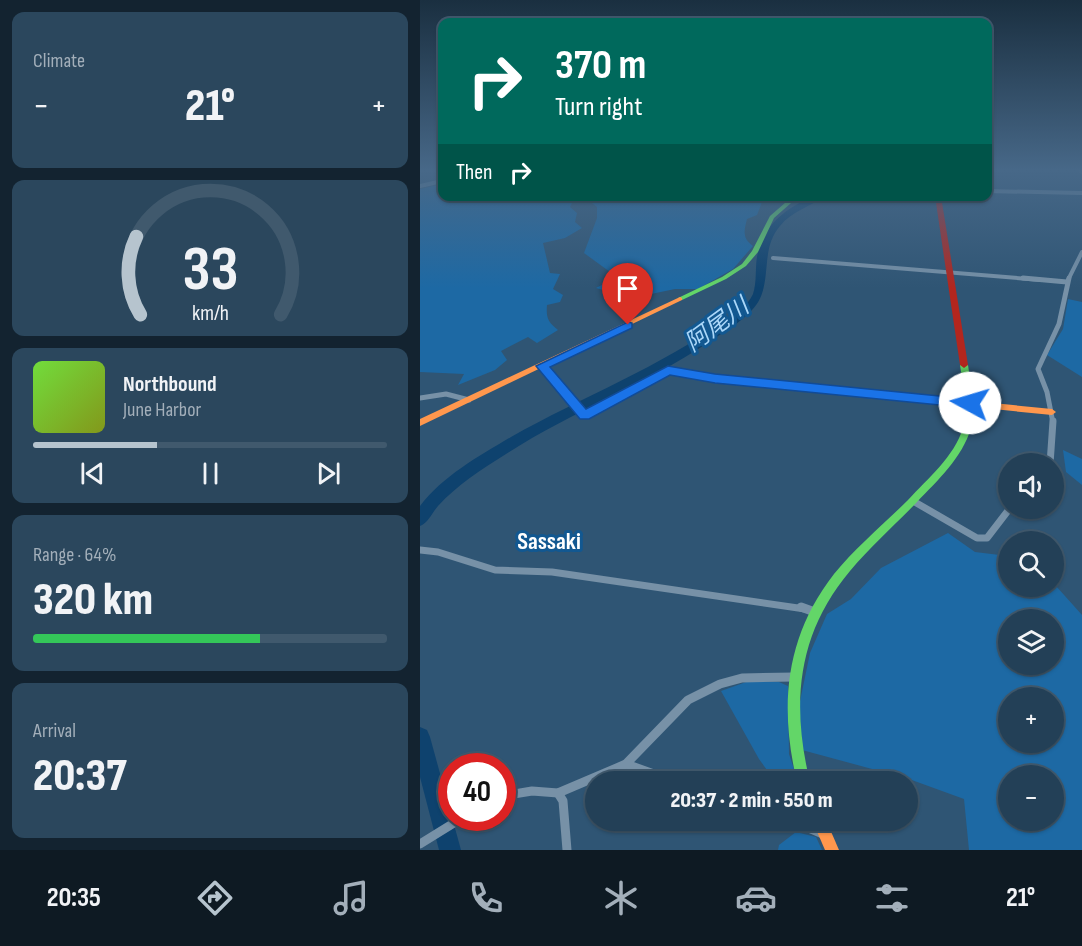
<!DOCTYPE html>
<html lang="en">
<head>
<meta charset="utf-8">
<style>
	body { margin:0; font-family:"Sofia Sans Condensed","Noto Sans JP",sans-serif; background:#2b475d; color:#f1f3f6; height:100vh; display:flex; flex-direction:column; font-size:22px; white-space:nowrap }
	* { box-sizing:border-box; margin:0 }
	p { font-size:20px; color:#a3afba }
	.icon { flex:none; width:33px; height:33px; fill:none; stroke:currentColor; stroke-width:2; stroke-linecap:round; stroke-linejoin:round }
	.map { position:relative; flex:1; overflow:hidden }
	.details { display:flex; flex-direction:column; gap:12px; padding:12px; background:#132330; width:420px }
	.details>* { flex:none }
	.hud { position:absolute; left:18px; top:18px; width:554px; height:183px; border-radius:12px; box-shadow:0 2px 4px #0004,0 0 0 2px #40596d; background:#00695c; color:#fff; overflow:hidden }
	.controls { position:absolute; left:578px; top:453px; display:grid; gap:12px }
	.controls a { display:grid; place-items:center; width:66px; height:66px; border-radius:50%; background:#234057; box-shadow:0 2px 4px #0004,0 0 0 2px #40596d; font-size:30px }
	.speed { position:absolute; left:18px; top:753px; display:flex; gap:12px; font-size:30px; font-weight:700; text-align:center }
	.speed>* { display:grid; place-content:center; width:78px; height:78px; border-radius:50%; background:#234057; box-shadow:0 2px 4px #0004,0 0 0 2px #40596d; line-height:1 }
	.speed .limit { border:9px solid #d22; background:#fff; color:#111 }
	.pin { position:absolute; display:grid; place-items:center; width:51px; height:51px; color:#fff; margin:-62px -26px; border-radius:50% 50% 50% 0; rotate:-45deg; box-shadow:0 0 6px #0007 }
	.pin .icon { rotate:45deg }
	.me { position:absolute; width:66px; margin:-33px; rotate:276deg; stroke-linejoin:round; filter:drop-shadow(0 0 4px #0008) }
	.turn { display:flex; align-items:center; gap:21px; height:126px; padding:0 18px; font-size:27px }
	.turn .icon { width:78px; height:78px; stroke-width:2.5 }
	.turn b { display:block; font-size:42px; line-height:51px }
	.then { display:flex; align-items:center; height:57px; padding:0 18px; background:#0003; gap:12px; font-size:22px }
	.big { font-size:45px; font-weight:800; line-height:1.1 }
	.details .tile { flex:1; display:flex; flex-direction:column; justify-content:center; gap:9px; min-width:0; padding:0 21px; border-radius:12px; background:#2b475d }
	.details .dial { align-items:center; gap:0 }
	.dial svg { height:156px; overflow:visible; fill:none; stroke:#40596d; stroke-width:7; stroke-linecap:round; text-anchor:middle }
	.dial text { fill:#f1f3f6; stroke:none }
	.song { display:flex; align-items:center; gap:18px }
	.cover { width:72px; height:72px; border-radius:9px; background:linear-gradient(135deg,hsl(100 70% 55%),hsl(70 70% 35%)) }
	.played { height:6px; border-radius:3px; background:linear-gradient(90deg,#b6c4ce 35%,#40596d 35%) }
	.keys { display:flex; justify-content:space-around; direction:ltr }
	.heat { display:flex; justify-content:space-between; align-items:center; font-size:33px; direction:ltr }
	.charge { height:9px; border-radius:4px; background:linear-gradient(90deg,#34c759 64%,#40596d 0) }
	.trip { position:absolute; left:165px; top:771px; width:333px; height:60px; border-radius:30px; background:#234057; box-shadow:0 2px 4px #0004,0 0 0 2px #40596d; font-weight:800; line-height:60px; text-align:center }
	.tabs { display:flex; height:96px; justify-content:space-around; align-items:center; background:#0e1a23; color:#a3afba }
	.tabs .icon { width:42px; height:42px }
	.tabs .on { color:#b6c4ce }
	.tabs b { font-size:27px; color:#f1f3f6 }
	main { display:flex; flex:1; min-height:0 }
	.map>svg:first-child { display:block }
	.green { fill:#1d69a4; fill-rule:evenodd }
	.lines { fill:none; stroke-linecap:round; stroke-linejoin:round }
	.river { fill:#0e426e; fill-rule:evenodd }
	.street-far3 { stroke:#7791a7; stroke-width:4 }
	.street-far2 { stroke:#7791a7; stroke-width:5 }
	.street-far1 { stroke:#7791a7; stroke-width:7 }
	.street { stroke:#7791a7; stroke-width:9 }
	.fast { fill:#63d668; fill-rule:evenodd }
	.slow { fill:#ff974d; fill-rule:evenodd }
	.jam { fill:#b3261e; fill-rule:evenodd }
	.route { fill:#1a73e8; stroke:#114b97; stroke-width:1.5 }
	.labels { text-anchor:middle; dominant-baseline:central; stroke-width:6; stroke-linejoin:round; paint-order:stroke }
	.water-label { font-size:24px; font-style:italic; fill:#abd7f9; stroke:#125891 }
	.neighbourhood-label { font-size:24px; font-weight:bold; fill:#fff; stroke:#125891 }
</style>
</head>
<body>
<main>
<section class="details">
<div class="tile"><p>Climate</p>
<div class="heat"><a>−</a><b class="big">21°</b><a>+</a></div>
</div>
<div class="tile dial"><svg viewBox="0 0 100 80">
<path d="M14 69A42 42 0 1 1 86 69"/>
<path d="M14 69A42 42 0 0 1 12 29" stroke="#b6c4ce"/>
<text x="50" y="56" font-size="32" font-weight="700">33</text>
<text x="50" y="72" font-size="11">km/h</text>
</svg></div>
<div class="tile">
<div class="song"><i class="cover"></i><div><b>Northbound</b><p>June Harbor</p></div></div>
<div class="played"></div>
<div class="keys"><svg class="icon" aria-label="previous" viewBox="0 0 24 24"><path d="M18 5L8 12l10 7zM5 5v14"/></svg><svg class="icon" aria-label="pause" viewBox="0 0 24 24"><path d="M8 5v14M16 5v14"/></svg><svg class="icon" aria-label="next" viewBox="0 0 24 24"><path d="M6 5l10 7-10 7zM19 5v14"/></svg></div>
</div>
<div class="tile"><p>Range · 64%</p><b class="big">320 km</b><div class="charge"></div></div>
<div class="tile"><p>Arrival</p><b class="big">20:37</b></div>
</section>
<div class="map">
<svg width="662" height="850" viewBox="0 0 662 850">
	<rect width="100%" height="100%" fill="#2f5574"/>
	<g class="green">
		<path d="M22 184V196L344 197 337 215 327 219C324 231 322 238 333 246L313 269 278 289H255L212 298 176 288 197 277 164 253 177 218V207L166 198 153 201 150 207 157 213 155 222 162 228 145 238 123 243 130 273 140 274 133 289 143 295 140 302 127 305C126 318 128 322 138 330L117 343 108 337 81 351 87 360 75 370 38 385 44 374 0 372V189Z"/>
		<polygon points="648,299 662,302 662,377 627,355 643,329"/>
		<polygon points="643,450 662,459 662,485 646,472"/>
		<path d="M528 533 555 552 588 556V586H633V564L638 565 636 586 662 615V850H549L544 799 489 779 382 750 379 706 390 653 407 614 431 599 461 568ZM588 620H633V664H588ZM588 698H633V742H588ZM588 776H633V820H588Z"/>
		<polygon points="329,681 359,682 368,686 369,754 378,781 355,781 339,759 301,691"/>
		<polygon points="376,832 396,837 402,850 358,850 359,845"/>
	</g>
	<g class="lines">
		<g class="river">
			<path d="M393 196H405C390 207 372 211 360 226 338 251 355 286 332 310 320 323 304 332 289 342 225 385 151 412 86 454 62 469 37 485 18 506 12 513 8 523 0 526V506C23 476 59 456 91 437 162 397 240 367 307 319 317 313 328 305 333 294 337 282 335 269 337 257 342 226 365 209 393 196Z"/>
			<polygon points="0,727 7,730 10,737 41,850 19,850 0,777"/>
		</g>
		<g class="street-far3">
			<polyline points="659,169 662,172"/>
			<polyline points="0,186 22,181"/>
			<polyline points="567,191 662,193"/>
			<polyline points="353,258 621,280"/>
			<polyline points="648,280 662,252"/>
		</g>
		<g class="street-far2">
			<polyline points="603,278 647,282"/>
			<polyline points="0,398 26,394 49,400"/>
			<polyline points="633,423 627,392 618,369 639,324 649,278"/>
		</g>
		<g class="street-far1">
			<polyline points="630,464 633,421"/>
			<polyline points="493,501 557,538 567,538 590,508"/>
			<polyline points="0,550 18,552 75,570 132,572 385,609"/>
		</g>
		<g class="street">
			<polyline points="381,607 392,611"/>
			<polyline points="206,764 256,782"/>
			<polyline points="138,793 143,801 147,850"/>
			<polyline points="82,796 112,791 138,793 206,764 268,700 300,684 322,678 374,677"/>
			<polyline points="370,820 403,834"/>
			<polyline points="0,844 42,818"/>
		</g>
		<g class="fast">
			<polygon points="373,196 379,196 354,218 338,252 326,266 306,279 262,300 258,300 258,298 302,277 322,264 332,251 350,216"/>
			<path d="M544 362 548 365C551 386 557 408 551 428 542 458 518 480 497 502 475 525 451 546 430 571 377 634 371 704 390 782H377C359 706 365 637 414 574 436 547 463 525 488 500 508 478 534 457 543 428 549 408 543 386 540 365Z"/>
		</g>
		<g class="slow">
			<polygon points="260,297 262,298 262,300 0,426 0,419"/>
			<polygon points="334,379 632,409 636,412 632,415 334,385 330,382"/>
			<polygon points="392,820 406,820 419,850 405,850"/>
		</g>
		<g class="jam">
			<polygon points="515,196 521,196 548,365 544,368 540,365"/>
			<polygon points="122,363 125,364 165,412 248,368 334,379 338,382 334,385 249,374 164,419 161,418 119,368 118,366 119,364"/>
		</g>
	</g>
	<linearGradient id="sky" x2="0" y2="1"><stop stop-color="#1a2f40"/><stop offset="0.59" stop-color="#476888"/><stop offset="1" stop-color="#476888" stop-opacity="0"/></linearGradient>
	<rect width="662" height="288" fill="url(#sky)"/>
	<polygon class="route" points="208,322 212,323 212,328 130,367 166,409 248,366 295,374 550,399 557,403 550,408 295,383 250,375 169,419 160,419 116,366"/>
	<g class="labels">
		<g class="water-label">
			<text transform="translate(297 325) rotate(-36)">阿尾川</text>
		</g>
		<g class="neighbourhood-label">
			<text x="129" y="541">Sassaki</text>
		</g>
	</g>
</svg>
<div class="controls">
<a><svg class="icon" aria-label="sound" viewBox="0 0 24 24"><path d="M4 9h4l5-4v14l-5-4H4zM17 9q2 3 0 6"/></svg></a>
<a><svg class="icon" aria-label="search" viewBox="0 0 24 24"><circle cx="10" cy="10" r="6"/><path d="M15 15l6 6"/></svg></a>
<a><svg class="icon" aria-label="layers" viewBox="0 0 24 24"><path d="M12 4l9 5-9 5-9-5zM3 14l9 5 9-5"/></svg></a>
<a>+</a>
<a>−</a>
</div>
<div class="speed"><div class="limit">40</div></div>
<div class="pin" style="left:208px;top:325px;background:#d93025"><svg class="icon" aria-label="arrive" viewBox="0 0 24 24"><path d="M6 21V4h12l-3 4 3 4H6"/></svg></div>
<svg class="me" style="left:550px;top:403px" viewBox="-20 -20 40 40"><circle r="19" fill="#fff"/><path d="M0-13L10 11 0 6-10 11z" fill="#1a73e8"/></svg>
<div class="trip">20:37 · 2 min · 550 m</div>
<div class="hud">
<div class="turn"><svg class="icon" aria-label="right" viewBox="0 0 24 24"><path d="M7 20v-9h11M14 6l5 5-5 5"/></svg><div><b>370 m</b>Turn right</div></div>
<div class="then">Then<svg class="icon" aria-label="right" viewBox="0 0 24 24"><path d="M7 20v-9h11M14 6l5 5-5 5"/></svg></div>
</div>
</div>
</main>
<nav class="tabs">
<b>20:35</b>
<svg class="icon on" aria-label="directions" viewBox="0 0 24 24"><path d="M12 3l9 9-9 9-9-9zM9 14v-3h6M13 9l2 2-2 2"/></svg>
<svg class="icon" aria-label="music" viewBox="0 0 24 24"><path d="M9 18V5l10-2v13"/><circle cx="6" cy="18" r="3"/><circle cx="16" cy="16" r="3"/></svg>
<svg class="icon" aria-label="phone" viewBox="0 0 24 24"><path d="M5 4h4l2 5-3 2q2 4 5 5l2-3 5 2v4C11 20 4 13 5 4z"/></svg>
<svg class="icon" aria-label="climate" viewBox="0 0 24 24"><path d="M12 3v18M4 7l16 10M4 17L20 7"/></svg>
<svg class="icon" aria-label="car" viewBox="0 0 24 24"><path d="M5 17H2v-5l4-1 3-4h7l3 4 3 1v5h-3M9 17h6M6 11h13"/><circle cx="7" cy="17" r="2"/><circle cx="17" cy="17" r="2"/></svg>
<svg class="icon" aria-label="filters" viewBox="0 0 24 24"><path d="M4 7h16M4 17h16"/><circle cx="9" cy="7" r="2"/><circle cx="15" cy="17" r="2"/></svg>
<b>21°</b>
</nav>
</body>
</html>
